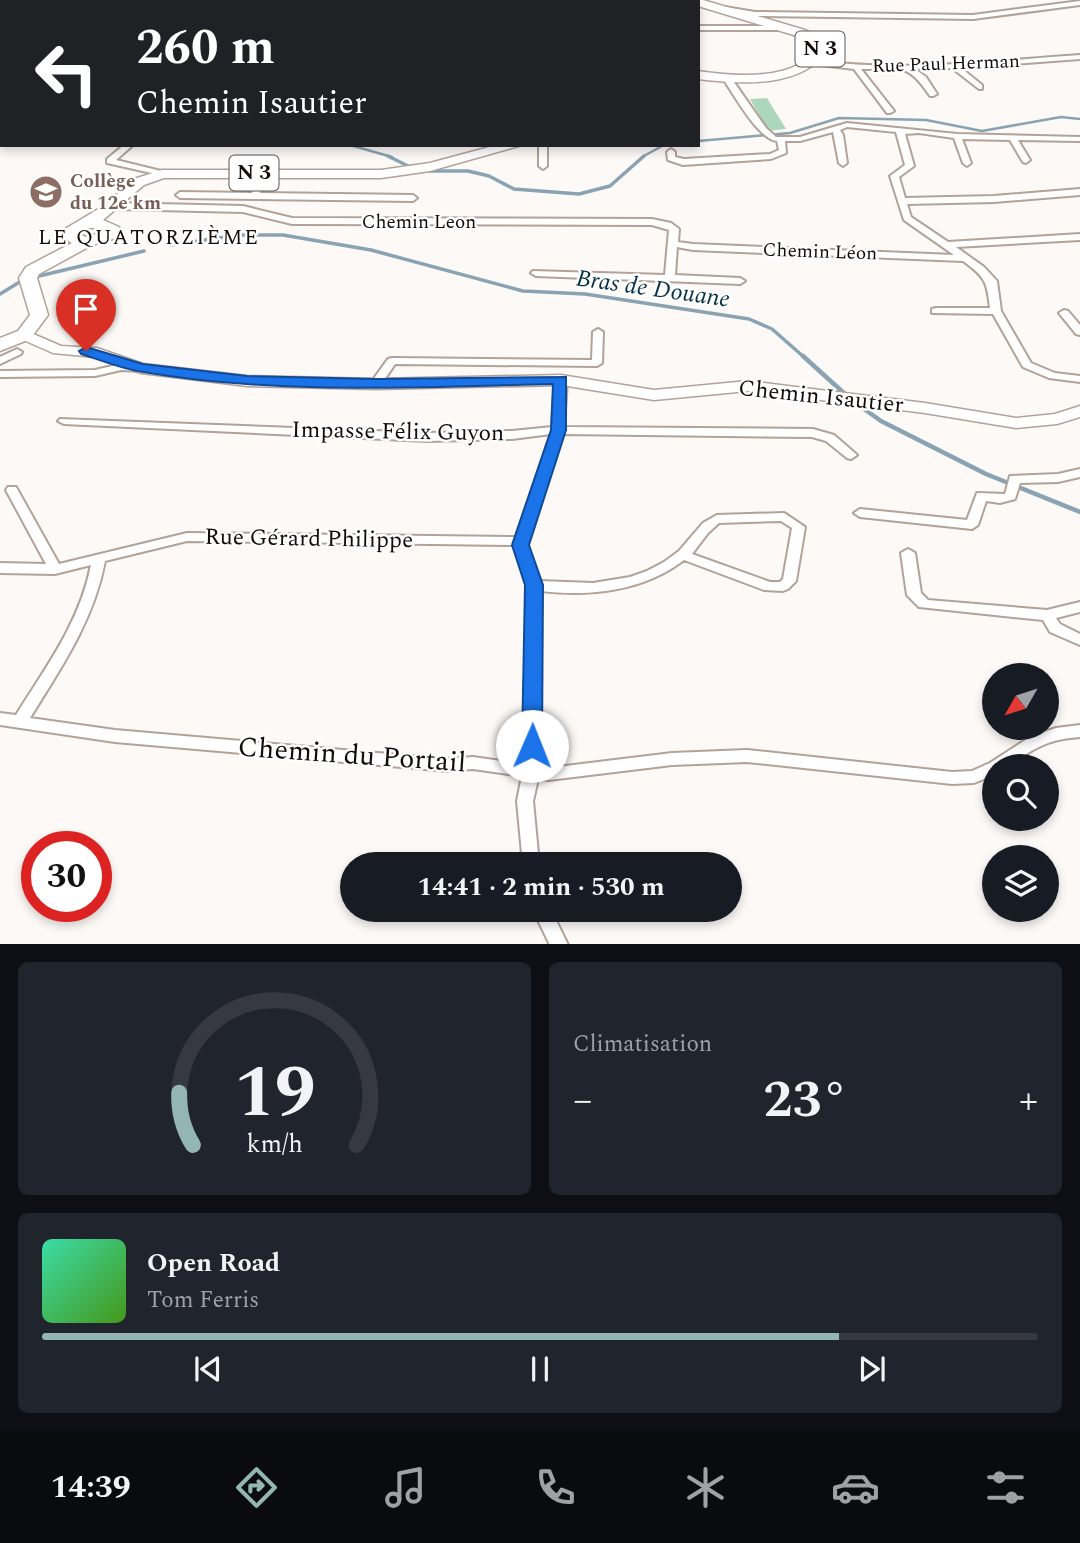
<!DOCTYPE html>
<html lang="fr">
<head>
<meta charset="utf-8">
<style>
	body { margin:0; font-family:Spectral,serif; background:#20242c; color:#f1f3f6; height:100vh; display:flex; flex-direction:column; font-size:26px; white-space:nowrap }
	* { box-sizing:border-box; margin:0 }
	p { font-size:23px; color:#9ea1a6 }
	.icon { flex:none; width:38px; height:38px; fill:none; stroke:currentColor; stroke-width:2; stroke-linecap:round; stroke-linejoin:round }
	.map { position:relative; height:944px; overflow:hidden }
	.side { display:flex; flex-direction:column; gap:18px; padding:18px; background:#0d0f14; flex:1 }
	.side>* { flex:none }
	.banner { position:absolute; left:0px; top:0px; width:700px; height:147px; box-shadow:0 4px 10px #0003; background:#202124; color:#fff; overflow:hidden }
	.needle { width:46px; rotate:231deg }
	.buttons { position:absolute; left:982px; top:663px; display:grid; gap:14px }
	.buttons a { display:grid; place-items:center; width:77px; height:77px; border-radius:50%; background:#171b24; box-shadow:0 4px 10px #0003; font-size:35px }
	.speed { position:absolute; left:21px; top:831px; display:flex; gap:14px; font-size:35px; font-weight:700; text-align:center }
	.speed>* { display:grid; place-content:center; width:91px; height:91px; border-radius:50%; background:#171b24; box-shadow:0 4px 10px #0003; line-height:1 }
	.speed .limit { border:10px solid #d22; background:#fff; color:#111 }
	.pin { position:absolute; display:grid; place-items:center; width:60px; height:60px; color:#fff; margin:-72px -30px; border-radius:50% 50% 50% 0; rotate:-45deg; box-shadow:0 0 7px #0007 }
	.pin .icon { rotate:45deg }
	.me { position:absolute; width:77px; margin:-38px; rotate:1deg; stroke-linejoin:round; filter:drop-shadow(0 0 5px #0008) }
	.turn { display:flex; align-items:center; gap:24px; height:147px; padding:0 21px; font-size:32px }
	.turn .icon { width:91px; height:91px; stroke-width:2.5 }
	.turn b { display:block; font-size:49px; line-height:60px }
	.big { font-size:52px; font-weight:700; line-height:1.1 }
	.side .card { flex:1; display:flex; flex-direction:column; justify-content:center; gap:10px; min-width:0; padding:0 24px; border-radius:10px; background:#20242c }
	.side .dial { align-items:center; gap:0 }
	.dial svg { height:182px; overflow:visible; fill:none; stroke:#363941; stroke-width:7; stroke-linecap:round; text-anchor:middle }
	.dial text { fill:#f1f3f6; stroke:none }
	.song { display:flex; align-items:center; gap:21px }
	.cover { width:84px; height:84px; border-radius:10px; background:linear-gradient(135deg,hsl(160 70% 55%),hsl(100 70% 35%)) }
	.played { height:7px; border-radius:4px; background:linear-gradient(90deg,#93b5b3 80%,#363941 80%) }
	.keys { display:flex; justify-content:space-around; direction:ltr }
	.heat { display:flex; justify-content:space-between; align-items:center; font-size:38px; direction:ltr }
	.side .tiles { flex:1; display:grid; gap:18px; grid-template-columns:1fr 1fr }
	.card:last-child { grid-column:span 2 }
	.trip { position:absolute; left:340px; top:852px; width:402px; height:70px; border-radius:35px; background:#171b24; box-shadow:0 4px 10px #0003; font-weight:700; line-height:70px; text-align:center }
	.dock { display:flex; height:112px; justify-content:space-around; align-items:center; background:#090b0e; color:#9ea1a6 }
	.dock .icon { width:49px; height:49px }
	.dock .current { color:#93b5b3 }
	.dock b { font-size:32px; color:#f1f3f6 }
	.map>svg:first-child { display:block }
	.green { fill:#acd7bc }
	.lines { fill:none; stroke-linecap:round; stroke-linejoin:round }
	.stream-far2 { stroke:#89a3b2; stroke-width:2.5 }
	.stream-far1 { stroke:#89a3b2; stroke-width:3.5 }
	.stream { stroke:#89a3b2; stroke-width:4.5 }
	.river { fill:#bbe3fa; fill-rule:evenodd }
	.street-casing { stroke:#b2a298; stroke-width:4 }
	.secondary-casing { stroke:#b2a298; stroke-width:3 }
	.primary-casing { stroke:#b2a298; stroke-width:3 }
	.street { fill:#fff; fill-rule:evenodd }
	.secondary { fill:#fff; fill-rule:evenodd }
	.primary { fill:#fff; fill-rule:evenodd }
	.route { fill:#1a73e8; stroke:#114b97; stroke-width:2 }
	.labels { text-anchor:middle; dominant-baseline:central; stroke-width:5; stroke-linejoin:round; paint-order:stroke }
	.far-street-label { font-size:19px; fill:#130d0a; stroke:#fff }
	.far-education-label { font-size:19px; font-weight:bold; fill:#785e54; stroke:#fff; text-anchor:start }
	.shield { fill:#fff; stroke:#5a5654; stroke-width:2 }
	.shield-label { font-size:21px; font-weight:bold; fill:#130d0a }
	.far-quarter-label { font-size:21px; letter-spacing:2px; fill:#130d0a; stroke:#fff }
	.street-label { font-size:23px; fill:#130d0a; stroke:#fff }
	.water-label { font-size:24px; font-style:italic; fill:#053145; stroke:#fff }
	.near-street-label { font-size:28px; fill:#130d0a; stroke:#fff }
</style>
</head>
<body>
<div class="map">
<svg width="1080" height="945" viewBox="0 0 1080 945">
	<rect width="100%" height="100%" fill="#fdf9f7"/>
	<polygon class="green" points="767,98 786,129 768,131 750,99"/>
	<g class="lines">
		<g class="stream-far2">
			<polyline points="698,141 790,133 839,118 926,120 982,131 1061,117 1080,119"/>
			<polyline points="350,145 392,157"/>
			<polyline points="642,157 664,145"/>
		</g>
		<g class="stream-far1">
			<polyline points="388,156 414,169"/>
			<polyline points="423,171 468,171 489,176 514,189 579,194 610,186 644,156"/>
			<polyline points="171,245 239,235 283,235 371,250 523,291 585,294 749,319 772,329 805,358"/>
			<polyline points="35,277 144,251"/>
			<polyline points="0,294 23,280"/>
		</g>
		<g class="stream">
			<polyline points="803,356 846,395"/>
			<polyline points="853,401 881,421 986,474 1080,512"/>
		</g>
		<g class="river">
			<polygon points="464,0 486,0 487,2 466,2"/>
			<polygon points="584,0 608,0 583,2"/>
		</g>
		<defs>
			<g id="street">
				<polygon points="215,0 221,0 214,2"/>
				<polygon points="1080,1 1080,5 973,19 755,16 722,9 725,7 755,12 973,15"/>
				<rect x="0" y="8" width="2" height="4"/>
				<polygon points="698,26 785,26 788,28 785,30 698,30"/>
				<path d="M1080 55V59L961 68 982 85V89H979L952 68 915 69 926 77 937 94 933 96H930C907 61 899 69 861 69L894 111 890 113H887L854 69 813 64 809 62 813 60C901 73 992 61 1080 55Z"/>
				<rect x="0" y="62" width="2" height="5"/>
				<path d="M723 75H729L766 128 776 137H800L847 123 957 134 1080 137V141L1018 140 1030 160 1026 163 1023 162 1010 140 962 139 971 163 967 166 963 163 954 138 919 133 905 134 914 166 899 177 905 198 994 196 1080 189V195L994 202 907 204 911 217 948 242 1080 234V240L956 247 984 267 997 281 1001 311 1031 363 1055 373 1080 376V382L1049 378 1023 367 993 314 932 313V309L936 308H990C987 281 985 277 963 261L693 250 677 247 675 275 740 278 745 281 740 284 536 276 531 273 533 271 665 275 669 230 652 225 292 224 243 212 114 209 109 206 114 203 243 206 292 218 652 219 671 223 679 229 678 242 693 244 954 255 904 220 890 176 905 165 896 132 847 127 840 130 843 135 847 163 843 166 839 163 833 132 800 141H785L786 153 771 159 683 165 668 160 667 152 671 149 675 152V157L684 159 770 154 779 150 777 141C758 139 733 93 722 77Z"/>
				<polygon points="124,145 133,145 116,160 165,172 165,176 107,163 107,159"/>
				<polygon points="539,145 547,145 547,166 543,169 539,166"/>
				<polygon points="264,170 268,173 260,193 413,195 417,198 413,201 180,198 176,195 180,192 252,193 260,173"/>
				<polygon points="1064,310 1068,311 1080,325 1080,335 1076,334 1059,313"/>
				<polygon points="598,329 603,332 602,363 597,366 395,364 380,386 372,386 370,384 388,359 392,358 592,360 593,332"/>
				<polygon points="17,349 22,352 21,354 0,364 0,357"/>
				<polygon points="121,364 141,365 147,368 141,371 121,370 95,376 0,377 0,371 95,370"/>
				<path d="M561 377 567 380 564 427 813 429 834 435 857 455 851 459 847 458 826 441 812 437 563 434 527 545 539 581 593 583 630 577 647 571 664 562 679 551 703 523 717 515 784 513 805 527 796 581 788 589 783 591 764 590 684 560C644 591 590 597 541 591L539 766 549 768 672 753 747 750 952 772 972 771 990 763 1030 737 1056 728 1080 725V737C1066 738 1053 740 1041 746 1023 754 1014 766 994 766V775L974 783 952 784 747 762 672 765 549 780 538 779 533 801 539 864H523L517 801 522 776 473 769 447 771 115 742 0 725V713L16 715C46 667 80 622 91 565L55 574 0 573V563L46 564 6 490 8 487H16L59 564 187 533 516 537 551 434 512 439 427 441 64 424 58 421 60 419 427 433 512 431 552 427 555 380ZM781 521 792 528 783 579 780 582H770L692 554 708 533 719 523ZM187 541 514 545 527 585 523 764 473 757 447 759 115 730 30 718C61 668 94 620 105 561Z"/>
				<polygon points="1080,469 1080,477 1058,482 1020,483 1015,499 1000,503 986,501 978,525 972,529 860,517 854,513 860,509 967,520 977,493 1005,494 1010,476 1058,474"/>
				<polygon points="908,549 915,553 921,593 928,600 1047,610 1080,602 1080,612 1056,618 1060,624 1080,634 1080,645 1050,632 1043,620 919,607 907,595 901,553"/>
				<polygon points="533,910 551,910 568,945 550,945"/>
			</g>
			<polygon id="secondary" points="24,330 61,346 97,348 143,364 247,376 376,379 561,375 654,390 748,381 925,403 1016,418 1055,414 1080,406 1080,417 1057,424 1016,428 925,413 748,391 654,400 561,385 376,389 247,386 141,373 95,357 53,353 19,338 16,335"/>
			<g id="primary">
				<path d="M694 0H703L805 30 818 37 827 50C802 89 739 84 698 79V71C732 76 793 82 815 50L810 43 797 36 698 6V2Z"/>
				<path d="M497 145H522L430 171 381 178H164L144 185 103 220 119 227 116 238 92 245 39 274 37 278 48 315 30 339 0 351V338L18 331 30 315 19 278 26 267 72 243 62 237 65 229 105 205 134 179 162 170H381L430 163ZM88 228H96L102 232 86 237 79 234Z"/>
			</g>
		</defs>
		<use href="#street" class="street-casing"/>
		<use href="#secondary" class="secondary-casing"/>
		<use href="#primary" class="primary-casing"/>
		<use href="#street" class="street"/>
		<use href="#secondary" class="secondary"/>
		<use href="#primary" class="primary"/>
	</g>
	<path class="route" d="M86 347 143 364 247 376 376 379 566 377V430L529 545 543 585 542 746 539 751H525L522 746 525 585 512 545 551 430 553 384C417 387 278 395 143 372 122 369 101 360 81 354L79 351Z"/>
	<defs>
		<symbol id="school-disc" viewBox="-11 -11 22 22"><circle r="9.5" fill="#8d6e63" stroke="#fff"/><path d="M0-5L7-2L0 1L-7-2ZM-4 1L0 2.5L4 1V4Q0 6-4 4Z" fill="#fff"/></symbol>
	</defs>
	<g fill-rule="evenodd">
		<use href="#school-disc" x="27" y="173" width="38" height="38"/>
	</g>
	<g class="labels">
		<g class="far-street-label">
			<text transform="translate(946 64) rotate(-2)">Rue Paul Herman</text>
			<text x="419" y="222">Chemin Leon</text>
			<text transform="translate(820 252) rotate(2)">Chemin Léon</text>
		</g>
		<g class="far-education-label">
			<text x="70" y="181">Collège<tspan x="70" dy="22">du 12e km</tspan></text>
		</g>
		<g class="shield">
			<rect x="795.5" y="31.5" width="49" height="35" rx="5"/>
			<rect x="229.5" y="155.5" width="49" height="35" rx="5"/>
		</g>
		<g class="shield-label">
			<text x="820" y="49">N 3</text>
			<text x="254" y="173">N 3</text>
		</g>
		<g class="far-quarter-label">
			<text x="149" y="238">LE QUATORZIÈME</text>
		</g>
		<g class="street-label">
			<text transform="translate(821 397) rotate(6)">Chemin Isautier</text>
			<text transform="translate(398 432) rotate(1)">Impasse Félix Guyon</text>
			<text transform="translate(309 539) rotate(1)">Rue Gérard Philippe</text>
		</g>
		<g class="water-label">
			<text transform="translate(653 289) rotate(8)">Bras de Douane</text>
		</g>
		<g class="near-street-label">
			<text transform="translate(352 755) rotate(4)">Chemin du Portail</text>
		</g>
	</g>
</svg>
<div class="buttons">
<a><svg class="needle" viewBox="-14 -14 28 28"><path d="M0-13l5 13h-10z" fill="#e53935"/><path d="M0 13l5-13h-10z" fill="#9ea1a6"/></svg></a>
<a><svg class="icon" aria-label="search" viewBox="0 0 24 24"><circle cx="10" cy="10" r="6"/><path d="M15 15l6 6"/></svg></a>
<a><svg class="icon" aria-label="layers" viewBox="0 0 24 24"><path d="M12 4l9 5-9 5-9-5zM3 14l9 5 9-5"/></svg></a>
</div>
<div class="speed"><div class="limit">30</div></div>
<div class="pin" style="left:86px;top:351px;background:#d93025"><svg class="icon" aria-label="arrive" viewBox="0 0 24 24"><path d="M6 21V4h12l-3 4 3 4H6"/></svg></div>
<svg class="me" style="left:532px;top:746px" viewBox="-20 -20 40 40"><circle r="19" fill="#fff"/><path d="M0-13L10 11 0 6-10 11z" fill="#1a73e8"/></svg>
<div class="trip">14:41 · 2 min · 530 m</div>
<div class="banner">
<div class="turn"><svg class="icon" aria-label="left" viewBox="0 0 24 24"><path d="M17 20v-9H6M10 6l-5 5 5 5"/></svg><div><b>260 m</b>Chemin Isautier</div></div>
</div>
</div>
<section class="side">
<div class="tiles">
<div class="card dial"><svg viewBox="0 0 100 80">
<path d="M14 69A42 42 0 1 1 86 69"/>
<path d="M14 69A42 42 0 0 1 8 46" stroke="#93b5b3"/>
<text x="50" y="56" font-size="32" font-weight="700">19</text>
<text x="50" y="72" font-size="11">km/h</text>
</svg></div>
<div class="card"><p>Climatisation</p>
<div class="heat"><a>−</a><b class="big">23°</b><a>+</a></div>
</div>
<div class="card">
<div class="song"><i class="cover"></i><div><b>Open Road</b><p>Tom Ferris</p></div></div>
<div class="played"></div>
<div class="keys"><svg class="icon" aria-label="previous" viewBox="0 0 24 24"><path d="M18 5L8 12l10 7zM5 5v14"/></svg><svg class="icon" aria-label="pause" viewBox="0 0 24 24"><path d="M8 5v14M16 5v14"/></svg><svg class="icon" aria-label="next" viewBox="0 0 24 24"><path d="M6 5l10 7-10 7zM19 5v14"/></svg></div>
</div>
</div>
</section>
<nav class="dock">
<b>14:39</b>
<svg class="icon current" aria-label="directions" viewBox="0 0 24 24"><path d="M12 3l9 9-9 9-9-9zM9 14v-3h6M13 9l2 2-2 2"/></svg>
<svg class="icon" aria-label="music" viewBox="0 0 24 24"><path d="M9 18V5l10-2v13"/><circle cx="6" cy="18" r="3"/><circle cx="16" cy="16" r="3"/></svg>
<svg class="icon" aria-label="phone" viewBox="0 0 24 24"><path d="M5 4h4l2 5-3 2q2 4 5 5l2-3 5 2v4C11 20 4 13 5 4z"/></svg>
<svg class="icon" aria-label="climate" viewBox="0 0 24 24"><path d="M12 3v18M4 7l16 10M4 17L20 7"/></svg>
<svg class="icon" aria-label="car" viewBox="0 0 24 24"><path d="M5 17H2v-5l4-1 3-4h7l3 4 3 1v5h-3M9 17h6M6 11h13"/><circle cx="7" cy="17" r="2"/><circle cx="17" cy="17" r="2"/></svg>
<svg class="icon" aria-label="filters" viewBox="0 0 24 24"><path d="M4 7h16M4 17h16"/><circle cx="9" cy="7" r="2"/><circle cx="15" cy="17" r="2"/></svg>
</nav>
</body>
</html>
